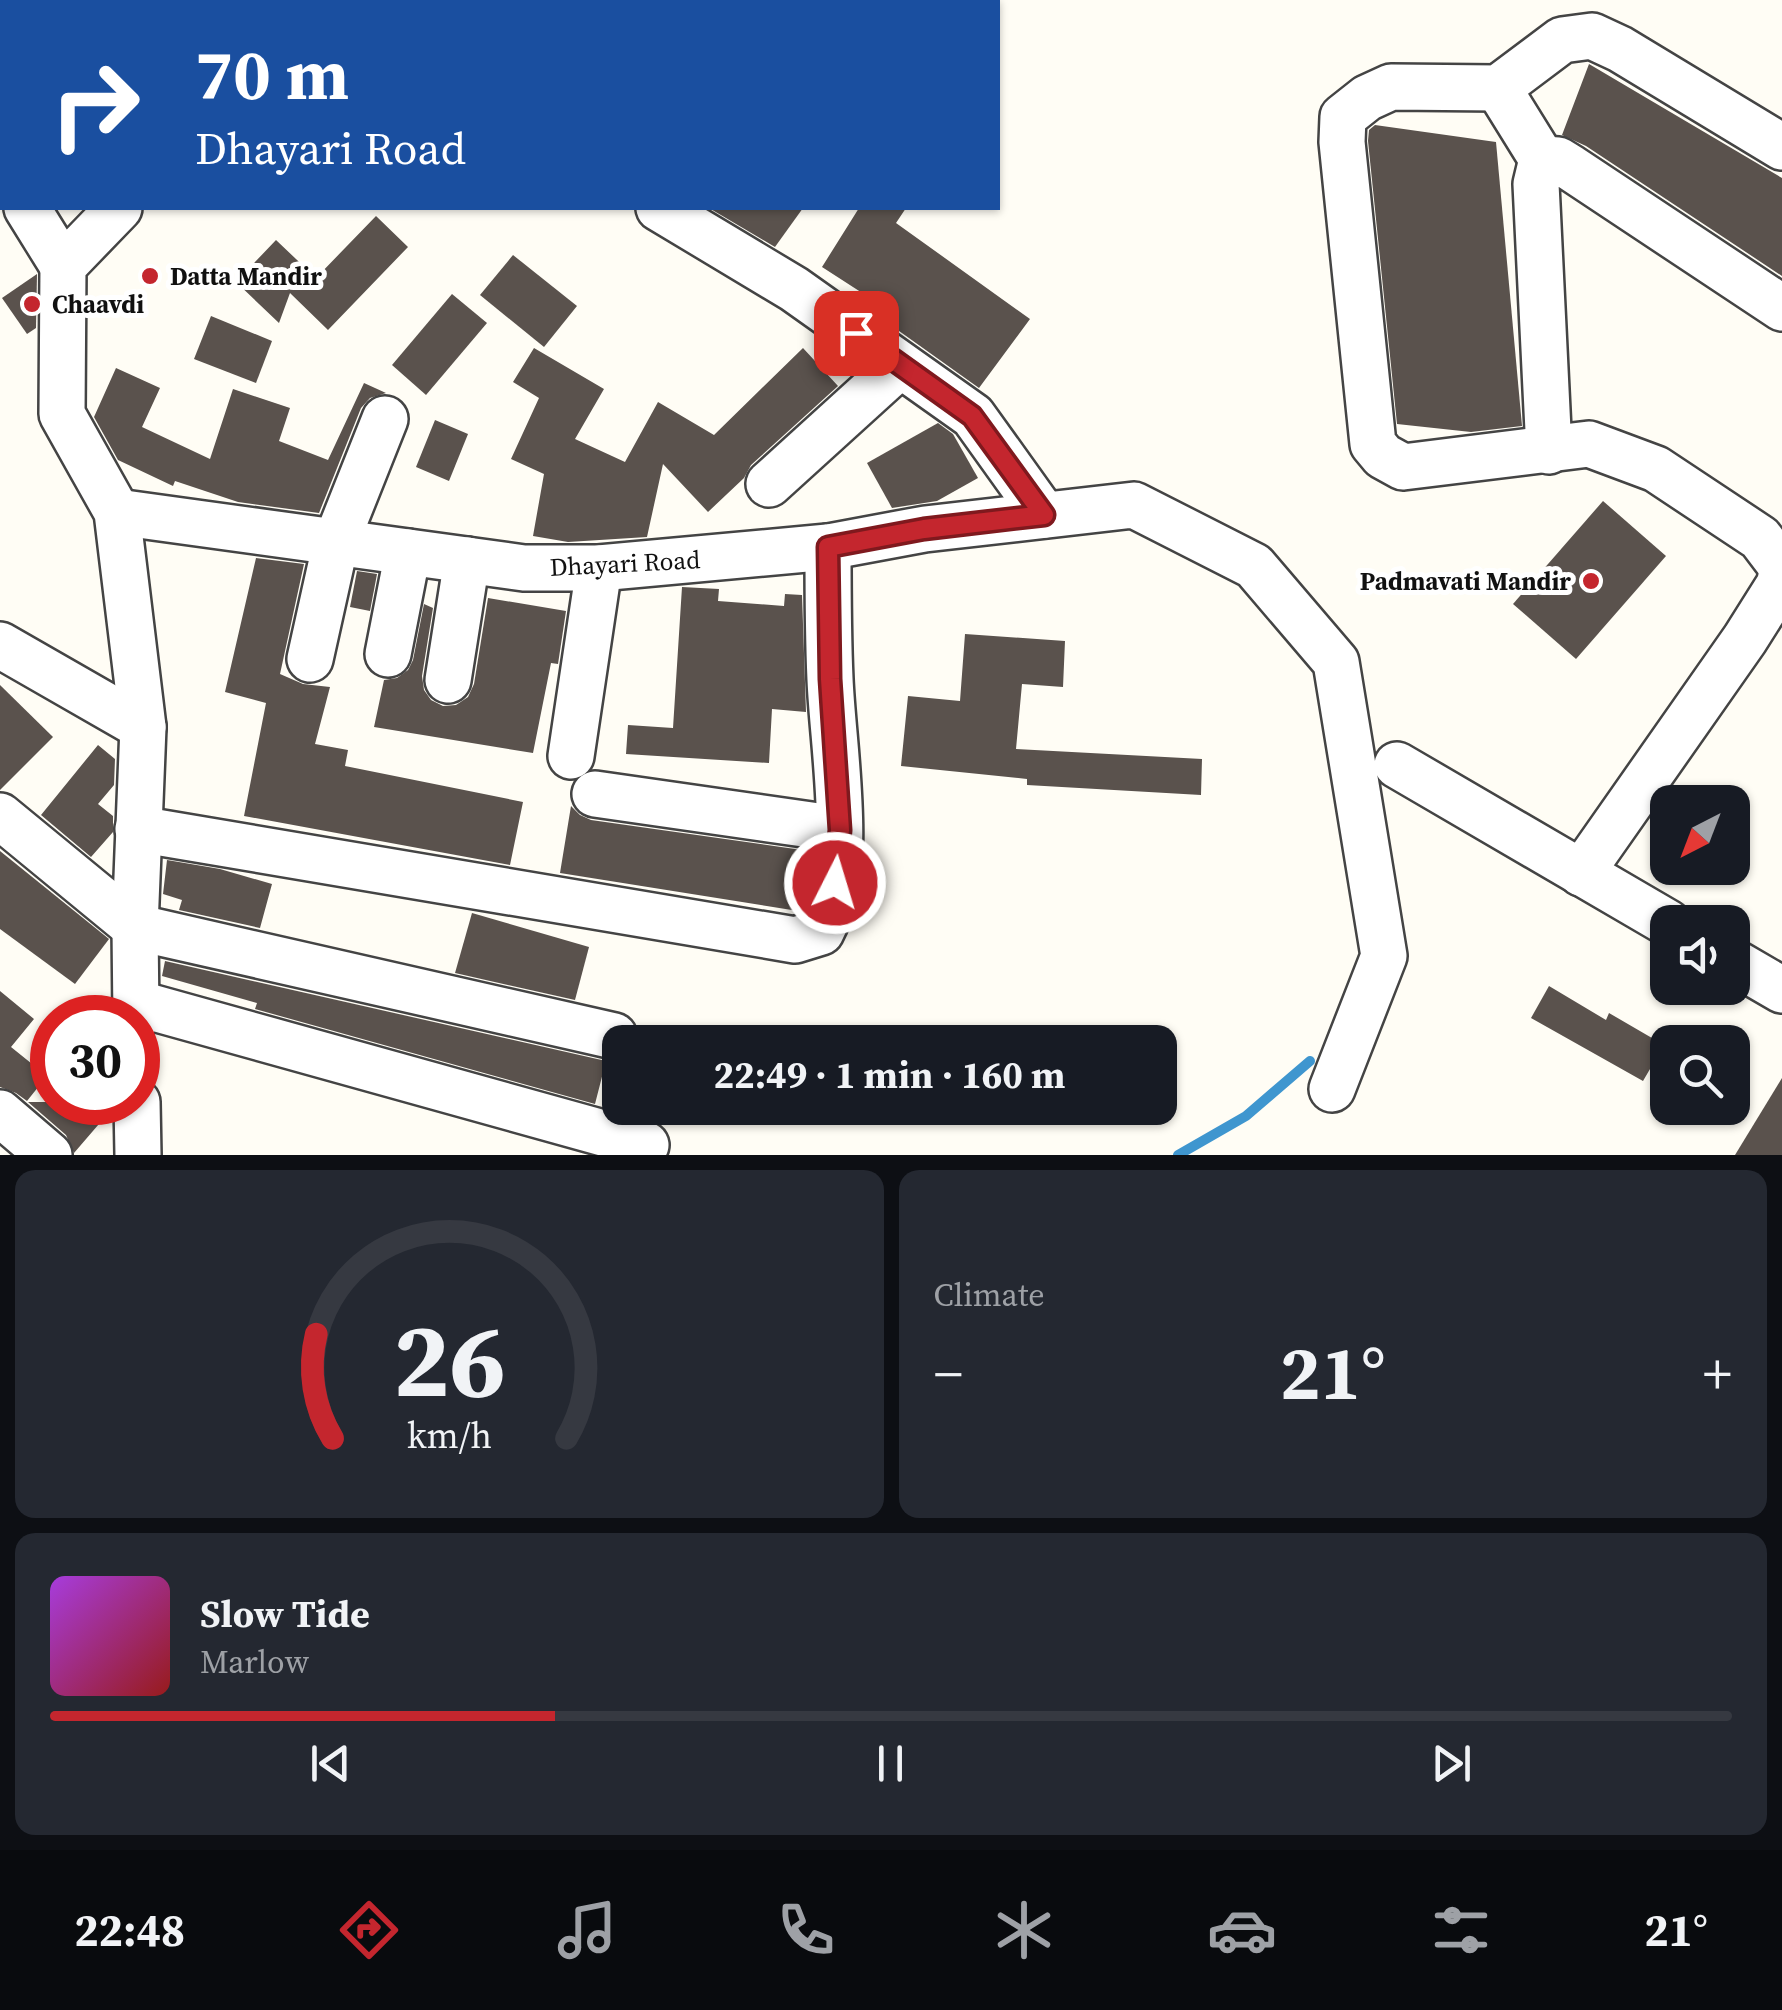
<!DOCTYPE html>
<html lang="en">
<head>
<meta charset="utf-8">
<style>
	body { margin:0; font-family:"Source Serif 4",serif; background:#242831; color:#f1f3f6; height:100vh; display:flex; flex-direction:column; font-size:38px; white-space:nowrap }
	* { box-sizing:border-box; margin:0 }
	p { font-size:32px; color:#9ea1a6 }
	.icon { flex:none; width:55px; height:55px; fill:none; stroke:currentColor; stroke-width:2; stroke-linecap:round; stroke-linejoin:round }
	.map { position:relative; height:1155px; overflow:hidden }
	.details { display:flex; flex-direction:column; gap:15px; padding:15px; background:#0d0f14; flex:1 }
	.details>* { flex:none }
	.top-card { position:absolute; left:0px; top:0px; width:1000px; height:210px; box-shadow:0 2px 8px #0004; background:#1a4fa0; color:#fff; overflow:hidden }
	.needle { width:65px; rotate:222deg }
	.controls { position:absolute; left:1650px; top:785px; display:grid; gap:20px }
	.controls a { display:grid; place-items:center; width:100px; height:100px; border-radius:20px; background:#171b24; box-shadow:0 2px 8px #0004; font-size:50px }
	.speed { position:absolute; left:30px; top:995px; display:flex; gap:20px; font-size:50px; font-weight:700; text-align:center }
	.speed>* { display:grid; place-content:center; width:130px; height:130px; border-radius:50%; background:#171b24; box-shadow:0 2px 8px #0004; line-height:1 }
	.speed .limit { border:15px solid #d22; background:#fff; color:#111 }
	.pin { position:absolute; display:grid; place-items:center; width:85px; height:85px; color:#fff; margin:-42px; border-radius:20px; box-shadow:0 5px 15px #0006 }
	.me { position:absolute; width:110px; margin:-55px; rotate:5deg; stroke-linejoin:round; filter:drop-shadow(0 0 8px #0008) }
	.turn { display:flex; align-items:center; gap:35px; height:210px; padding:0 30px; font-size:45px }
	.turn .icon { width:130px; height:130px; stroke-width:2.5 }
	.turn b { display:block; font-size:70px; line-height:85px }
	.big { font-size:75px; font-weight:700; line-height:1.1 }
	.details .widget { flex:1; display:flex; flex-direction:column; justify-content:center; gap:15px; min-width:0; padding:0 35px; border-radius:20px; background:#242831 }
	.details .dial { align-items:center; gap:0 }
	.dial svg { height:260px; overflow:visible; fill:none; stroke:#363941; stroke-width:7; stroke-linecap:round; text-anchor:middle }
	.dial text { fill:#f1f3f6; stroke:none }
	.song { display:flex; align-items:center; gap:30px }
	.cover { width:120px; height:120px; border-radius:15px; background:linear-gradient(135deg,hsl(280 70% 55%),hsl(0 70% 35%)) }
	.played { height:10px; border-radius:5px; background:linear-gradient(90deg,#c4262e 30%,#363941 30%) }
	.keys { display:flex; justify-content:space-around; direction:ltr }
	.heat { display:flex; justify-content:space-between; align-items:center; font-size:55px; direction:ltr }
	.details .tiles { flex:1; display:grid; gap:15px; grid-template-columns:1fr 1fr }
	.widget:last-child { grid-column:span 2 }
	.trip { position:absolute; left:602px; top:1025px; width:575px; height:100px; border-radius:20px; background:#171b24; box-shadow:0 2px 8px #0004; font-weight:700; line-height:100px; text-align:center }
	.dock { display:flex; height:160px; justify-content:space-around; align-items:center; background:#090b0e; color:#9ea1a6 }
	.dock .icon { width:70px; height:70px }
	.dock .selected { color:#c4262e }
	.dock b { font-size:45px; color:#f1f3f6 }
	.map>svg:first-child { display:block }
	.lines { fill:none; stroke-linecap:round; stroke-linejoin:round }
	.stream { stroke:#3f96cf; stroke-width:10 }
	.building { fill:#5a524d }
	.minor-casing { stroke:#444; stroke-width:50 }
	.minor { stroke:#fff; stroke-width:45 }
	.route-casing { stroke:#7f191e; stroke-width:25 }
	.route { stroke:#c4262e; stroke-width:18 }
	.poi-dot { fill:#c4262e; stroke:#fff; stroke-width:4 }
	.labels { text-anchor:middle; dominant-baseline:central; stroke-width:10; stroke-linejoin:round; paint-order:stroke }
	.poi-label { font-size:25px; font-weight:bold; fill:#111; stroke:#fff; text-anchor:start }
	.street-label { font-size:25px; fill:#111; stroke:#fff }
</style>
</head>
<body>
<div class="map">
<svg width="1782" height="1155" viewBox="0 0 1782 1155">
	<rect width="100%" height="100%" fill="#fffdf5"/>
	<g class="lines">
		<polyline class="stream" points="1178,1155 1246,1116 1310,1061"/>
	</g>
	<g class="building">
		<polygon points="1589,64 1782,178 1782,276 1586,146 1562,135"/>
		<polygon points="1375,125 1496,142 1522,426 1471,432 1397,424 1368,141 1369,130"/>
		<polygon points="709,208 803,208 775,247"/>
		<polygon points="859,208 906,208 896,223 1030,319 979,388 864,306 870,298 822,267"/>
		<polygon points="376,216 408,247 328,330 290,293 279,323 236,282 276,240 316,278"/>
		<polygon points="513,255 577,306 544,347 480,295"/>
		<polygon points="37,274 36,328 27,334 2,298"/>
		<polygon points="452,294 487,323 426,395 392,365"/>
		<polygon points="211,316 272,341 256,383 194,359"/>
		<polygon points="534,348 604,389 575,439 625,462 658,402 714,435 803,348 838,386 751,465 744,478 708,512 663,464 647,537 568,542 533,536 544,474 511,459 539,398 513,382"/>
		<polygon points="116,368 160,388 142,427 210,459 233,389 290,408 279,441 328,460 364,383 386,393 370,398 361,408 319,513 238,502 175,481 173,486 118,460 94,417"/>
		<polygon points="435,420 468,434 449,481 416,467"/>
		<polygon points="938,423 953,434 978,478 937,501 892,508 867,463"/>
		<polygon points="1603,501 1666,556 1576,659 1513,604"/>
		<polygon points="256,558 304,564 280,674 303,684 330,687 315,744 348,750 345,766 523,802 510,865 244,816 266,703 225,692"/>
		<polygon points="357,571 377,574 370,611 350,607"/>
		<polygon points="682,587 719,589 718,601 784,606 785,594 802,595 806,712 772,709 769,763 626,754 628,725 673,728"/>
		<polygon points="488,598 566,611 558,664 551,663 533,753 374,727 384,680 397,678 408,670 413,660 424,604 433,608 422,676 424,690 431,700 443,706 456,705 468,697 474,684"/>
		<polygon points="965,634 1065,641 1063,687 1022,684 1016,749 1202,759 1201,795 1027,785 1027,779 901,766 908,696 960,701"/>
		<polygon points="0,685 53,737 0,790"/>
		<polygon points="98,745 115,759 114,785 98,804 113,816 113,832 91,857 41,815"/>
		<polygon points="571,806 580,815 591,820 809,851 798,911 560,873"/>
		<polygon points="0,851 109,939 75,984 0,929"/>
		<polygon points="167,860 220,869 272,884 260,928 179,910 182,900 163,894"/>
		<polygon points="472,913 589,947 575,1000 455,973"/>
		<polygon points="165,961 606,1061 595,1104 255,1009 257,1003 162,976"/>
		<polygon points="1549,986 1606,1020 1609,1013 1664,1045 1643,1081 1531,1018"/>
		<polygon points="0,991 34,1019 11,1047 47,1076 27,1101 16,1093 0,1087"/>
		<polygon points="1782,1078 1782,1155 1735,1155"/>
		<polygon points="28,1102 111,1102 111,1110 74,1153 66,1135"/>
	</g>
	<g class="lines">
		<defs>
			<g id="minor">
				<polyline points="510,0 512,2"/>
				<polyline points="32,2 33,0"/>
				<polyline points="431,2 434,0"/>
				<polyline points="1498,88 1542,159"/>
				<polyline points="0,106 2,98"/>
				<polyline points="1782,147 1620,49 1592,36 1562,40 1498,88 1391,87 1367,98 1343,117 1342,142 1373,444 1383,456 1403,467 1589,444 1656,469 1760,538 1782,567"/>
				<polyline points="0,164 2,168"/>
				<polyline points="27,208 63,266"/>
				<polyline points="119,208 63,266 62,414 117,512 143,727 135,927 136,1018"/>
				<polyline points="659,208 794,289 973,416 1044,515"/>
				<polyline points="1549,451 1536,184 1542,159 1558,160 1571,168 1782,308"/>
				<polyline points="769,484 900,365"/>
				<polyline points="117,512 524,568 599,568 828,547 925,529 1134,505 1254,566 1336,662 1384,956 1332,1089"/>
				<polyline points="0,645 143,727"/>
				<polyline points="388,654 408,552"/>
				<polyline points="310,659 336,542 385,419"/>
				<polyline points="448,680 467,560"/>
				<polyline points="571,756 599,568"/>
				<polyline points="1397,765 1668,923"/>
				<polyline points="595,794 839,829"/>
				<polyline points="0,816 135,927 614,1036"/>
				<path d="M138 829 795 940 821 932C855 868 833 752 830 679 828 635 828 591 828 547"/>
				<polyline points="1581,873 1745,639 1779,585 1782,573"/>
				<polyline points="1732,961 1782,990"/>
				<polyline points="136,1003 646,1145"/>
				<polyline points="137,1102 138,1155"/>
				<polyline points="0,1113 49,1155"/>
			</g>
		</defs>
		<use href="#minor" class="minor-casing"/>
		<use href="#minor" class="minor"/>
	</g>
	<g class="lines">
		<defs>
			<polyline id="route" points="835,883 840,830 830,679 828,547 924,529 1044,515 972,416 856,333"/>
		</defs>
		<use href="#route" class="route-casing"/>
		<use href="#route" class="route"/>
	</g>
	<g class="poi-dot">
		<circle cx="150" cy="276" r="10"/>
		<circle cx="32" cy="304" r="10"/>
		<circle cx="1591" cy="581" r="10"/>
	</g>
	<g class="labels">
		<g class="poi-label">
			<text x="170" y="276">Datta Mandir</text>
			<text x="52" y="304">Chaavdi</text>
			<text x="1571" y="581" text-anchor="end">Padmavati Mandir</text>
		</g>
		<g class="street-label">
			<text transform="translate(625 563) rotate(-3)">Dhayari Road</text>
		</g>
	</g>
</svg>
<div class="controls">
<a><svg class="needle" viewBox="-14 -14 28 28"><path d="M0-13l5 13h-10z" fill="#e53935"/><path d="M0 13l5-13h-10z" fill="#9ea1a6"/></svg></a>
<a><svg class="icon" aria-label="sound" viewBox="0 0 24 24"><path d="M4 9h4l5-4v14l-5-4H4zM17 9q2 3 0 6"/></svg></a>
<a><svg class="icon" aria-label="search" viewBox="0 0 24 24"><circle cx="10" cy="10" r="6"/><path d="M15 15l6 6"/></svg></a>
</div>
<div class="speed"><div class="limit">30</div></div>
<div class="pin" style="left:856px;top:333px;background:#d93025"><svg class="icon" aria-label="arrive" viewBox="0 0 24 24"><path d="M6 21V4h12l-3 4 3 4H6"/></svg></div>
<svg class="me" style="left:835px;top:883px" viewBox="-20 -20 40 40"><circle r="17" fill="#c4262e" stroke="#fff" stroke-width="3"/><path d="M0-11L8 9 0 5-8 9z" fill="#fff"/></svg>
<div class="trip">22:49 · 1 min · 160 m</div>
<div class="top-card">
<div class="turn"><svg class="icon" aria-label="right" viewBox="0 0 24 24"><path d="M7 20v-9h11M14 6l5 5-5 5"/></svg><div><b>70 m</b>Dhayari Road</div></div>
</div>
</div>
<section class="details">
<div class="tiles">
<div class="widget dial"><svg viewBox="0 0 100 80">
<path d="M14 69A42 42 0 1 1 86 69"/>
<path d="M14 69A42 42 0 0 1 9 37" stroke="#c4262e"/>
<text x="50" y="56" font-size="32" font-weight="700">26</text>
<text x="50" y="72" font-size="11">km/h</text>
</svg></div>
<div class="widget"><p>Climate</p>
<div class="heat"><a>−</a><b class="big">21°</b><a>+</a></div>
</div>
<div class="widget">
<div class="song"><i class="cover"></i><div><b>Slow Tide</b><p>Marlow</p></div></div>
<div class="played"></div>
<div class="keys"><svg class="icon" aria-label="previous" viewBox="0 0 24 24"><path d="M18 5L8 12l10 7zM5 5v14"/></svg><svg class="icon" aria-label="pause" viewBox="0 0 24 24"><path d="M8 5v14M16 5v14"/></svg><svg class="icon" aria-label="next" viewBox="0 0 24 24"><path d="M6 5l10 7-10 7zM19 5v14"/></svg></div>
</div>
</div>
</section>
<nav class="dock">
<b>22:48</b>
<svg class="icon selected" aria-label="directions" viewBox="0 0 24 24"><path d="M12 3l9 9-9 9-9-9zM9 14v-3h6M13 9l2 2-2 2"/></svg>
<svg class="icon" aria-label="music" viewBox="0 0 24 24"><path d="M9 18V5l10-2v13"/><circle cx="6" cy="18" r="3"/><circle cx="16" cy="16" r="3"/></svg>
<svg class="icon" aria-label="phone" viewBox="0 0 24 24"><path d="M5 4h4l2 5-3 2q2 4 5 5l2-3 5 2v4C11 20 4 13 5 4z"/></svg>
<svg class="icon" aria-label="climate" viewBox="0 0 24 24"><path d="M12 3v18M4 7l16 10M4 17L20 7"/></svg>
<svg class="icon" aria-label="car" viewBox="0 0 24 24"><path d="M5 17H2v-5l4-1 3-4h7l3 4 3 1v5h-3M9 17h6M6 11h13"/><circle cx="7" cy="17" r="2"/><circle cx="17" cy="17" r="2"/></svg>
<svg class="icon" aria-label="filters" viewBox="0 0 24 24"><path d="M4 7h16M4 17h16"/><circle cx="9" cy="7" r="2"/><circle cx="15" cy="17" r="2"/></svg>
<b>21°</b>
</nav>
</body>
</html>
